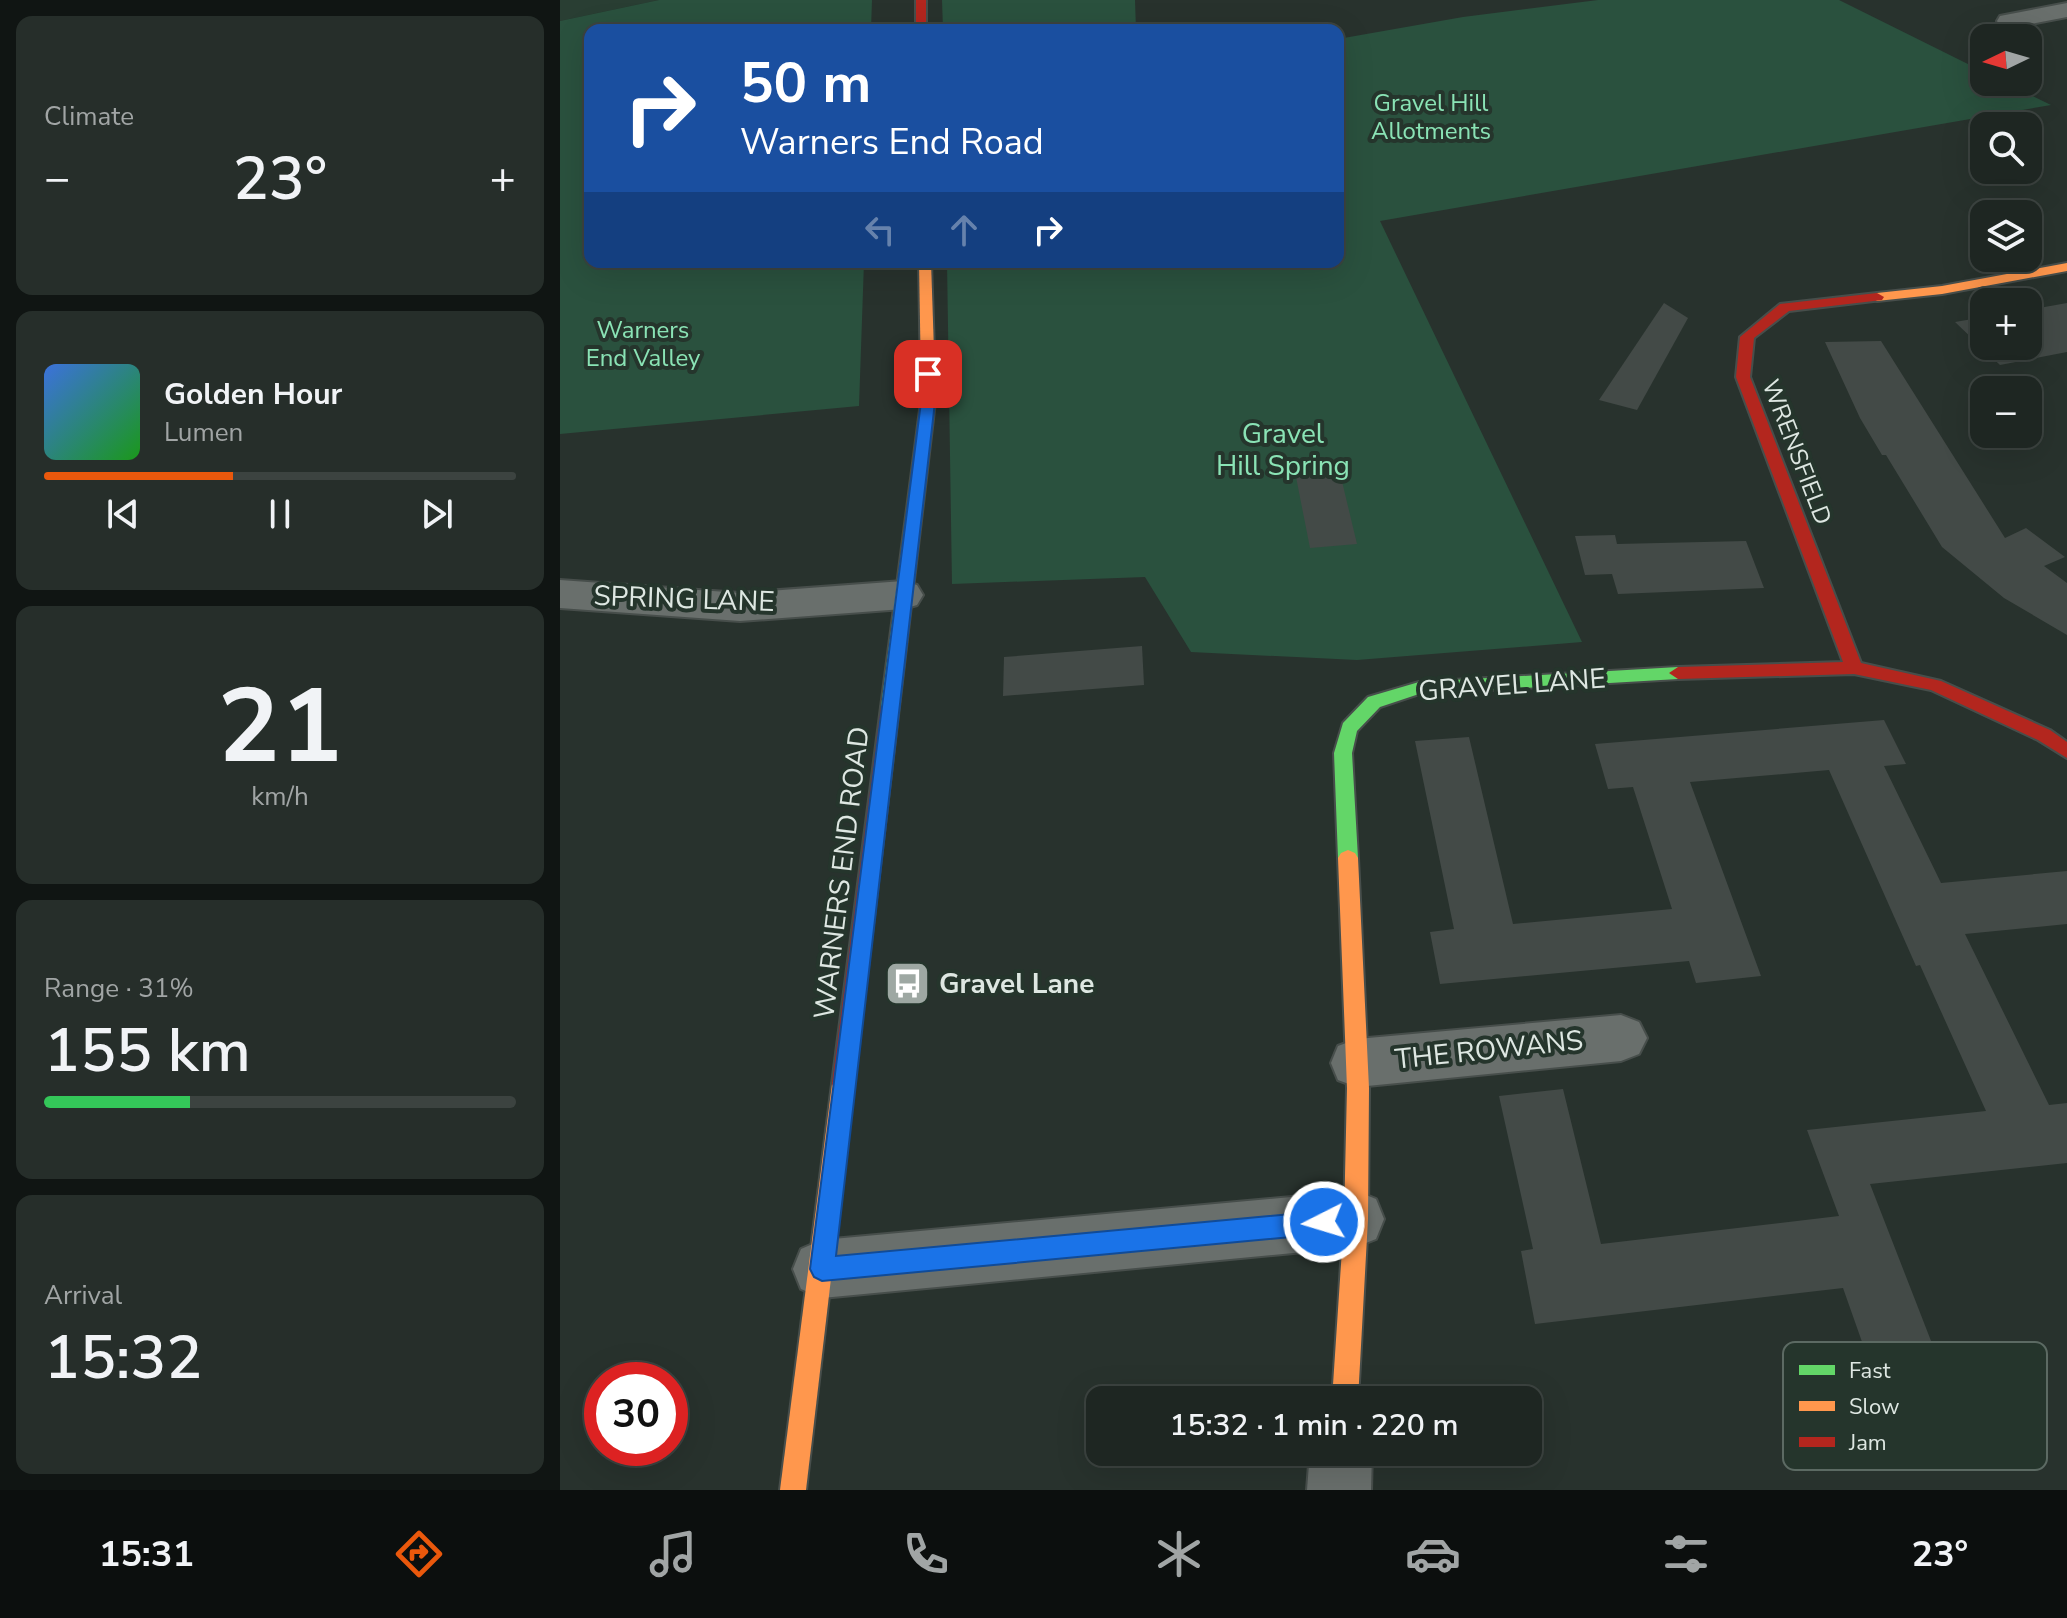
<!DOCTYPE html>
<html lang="en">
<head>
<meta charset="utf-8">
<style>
	body { margin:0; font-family:"Nunito Sans",sans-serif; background:#262e2a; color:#f1f3f6; height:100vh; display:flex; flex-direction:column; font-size:30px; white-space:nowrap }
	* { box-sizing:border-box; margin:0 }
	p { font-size:26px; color:#a1a5a5 }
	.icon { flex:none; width:44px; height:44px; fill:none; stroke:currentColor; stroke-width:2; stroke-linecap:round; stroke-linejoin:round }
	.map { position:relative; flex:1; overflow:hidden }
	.panel { display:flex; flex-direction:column; gap:16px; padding:16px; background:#101513; width:560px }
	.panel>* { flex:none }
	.hud { position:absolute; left:24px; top:24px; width:760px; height:244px; border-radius:16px; box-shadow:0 8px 32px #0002,0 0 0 2px #3c4340; background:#1a4fa0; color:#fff; overflow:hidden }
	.needle { width:52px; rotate:265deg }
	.buttons { position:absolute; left:1410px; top:24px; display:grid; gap:16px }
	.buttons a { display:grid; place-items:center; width:72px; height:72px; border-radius:16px; background:#1e2622; box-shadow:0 8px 32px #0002,0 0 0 2px #3c4340; font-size:40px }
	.speed { position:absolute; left:24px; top:1362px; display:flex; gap:16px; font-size:40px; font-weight:700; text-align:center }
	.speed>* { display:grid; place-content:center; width:104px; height:104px; border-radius:50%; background:#1e2622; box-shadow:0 8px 32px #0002,0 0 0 2px #3c4340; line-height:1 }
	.speed .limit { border:12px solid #d22; background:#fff; color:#111 }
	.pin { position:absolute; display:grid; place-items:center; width:68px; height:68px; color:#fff; margin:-34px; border-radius:16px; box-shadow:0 4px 12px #0006 }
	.me { position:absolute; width:88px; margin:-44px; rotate:265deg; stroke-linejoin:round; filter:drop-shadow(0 0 6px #0008) }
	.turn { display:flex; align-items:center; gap:28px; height:168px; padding:0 24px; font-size:36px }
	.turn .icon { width:104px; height:104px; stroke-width:2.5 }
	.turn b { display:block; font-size:56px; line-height:68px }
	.lanes { display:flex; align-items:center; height:76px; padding:0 24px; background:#0003; justify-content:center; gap:40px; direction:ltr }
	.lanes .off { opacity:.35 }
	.big { font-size:60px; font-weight:600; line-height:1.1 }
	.panel .card { flex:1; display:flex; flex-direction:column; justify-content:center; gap:12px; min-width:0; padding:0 28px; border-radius:16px; background:#262e2a }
	.panel .dial { align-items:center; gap:0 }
	.dial b { font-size:104px; line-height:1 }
	.song { display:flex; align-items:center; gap:24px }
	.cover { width:96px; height:96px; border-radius:12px; background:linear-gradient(135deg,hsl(220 70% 55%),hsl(120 70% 35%)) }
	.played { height:8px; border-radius:4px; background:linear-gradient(90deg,#ea580c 40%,#3c4340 40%) }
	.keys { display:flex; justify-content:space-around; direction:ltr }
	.heat { display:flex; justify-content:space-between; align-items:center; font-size:44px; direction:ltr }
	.charge { height:12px; border-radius:6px; background:linear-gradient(90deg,#34c759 31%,#3c4340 0) }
	.trip { position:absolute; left:526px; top:1386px; width:456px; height:80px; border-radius:16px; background:#1e2622; box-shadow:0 8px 32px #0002,0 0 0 2px #3c4340; font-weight:600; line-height:80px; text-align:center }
	.tabs { display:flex; height:128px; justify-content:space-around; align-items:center; background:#0c0f0e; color:#a1a5a5 }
	.tabs .icon { width:56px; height:56px }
	.tabs .current { color:#ea580c }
	.tabs b { font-size:36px; color:#f1f3f6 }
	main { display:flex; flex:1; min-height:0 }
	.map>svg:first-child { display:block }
	.built { fill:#293e33 }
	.green { fill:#2a513e }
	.building { fill:#434a47 }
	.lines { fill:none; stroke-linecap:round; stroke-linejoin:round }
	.street-casing { stroke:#474e4b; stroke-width:4 }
	.fast-casing { stroke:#474e4b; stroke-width:4 }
	.slow-casing { stroke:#474e4b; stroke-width:4 }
	.jam-casing { stroke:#474e4b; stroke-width:4 }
	.street { fill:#696f6c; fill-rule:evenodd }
	.fast { fill:#63d668; fill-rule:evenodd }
	.slow { fill:#ff974d; fill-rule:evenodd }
	.jam { fill:#b3261e; fill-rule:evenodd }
	.route { fill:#1a73e8; stroke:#114b97; stroke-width:2 }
	.labels { text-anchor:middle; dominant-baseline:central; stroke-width:8; stroke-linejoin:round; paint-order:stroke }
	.far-park-label { font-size:24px; fill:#8ae3b5; stroke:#25352c }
	.far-street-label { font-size:24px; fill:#dee7e2; stroke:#25352c }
	.park-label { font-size:28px; fill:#8ae3b5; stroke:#25352c }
	.street-label { font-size:28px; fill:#dee7e2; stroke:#25352c }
	.poi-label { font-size:28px; font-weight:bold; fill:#dee7e2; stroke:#25352c; text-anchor:start }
	.key { fill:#25352c; stroke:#5c6a63; stroke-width:2 }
	.key-label { font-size:22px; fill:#dee7e2 }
</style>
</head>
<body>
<main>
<section class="panel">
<div class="card"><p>Climate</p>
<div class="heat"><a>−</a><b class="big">23°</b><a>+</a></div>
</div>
<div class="card">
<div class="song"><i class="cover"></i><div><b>Golden Hour</b><p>Lumen</p></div></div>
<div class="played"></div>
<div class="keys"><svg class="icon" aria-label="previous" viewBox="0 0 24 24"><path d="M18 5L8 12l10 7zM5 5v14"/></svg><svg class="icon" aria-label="pause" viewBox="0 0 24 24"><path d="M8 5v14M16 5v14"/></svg><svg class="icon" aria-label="next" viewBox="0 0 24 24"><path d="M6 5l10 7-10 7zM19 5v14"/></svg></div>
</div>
<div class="card dial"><b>21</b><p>km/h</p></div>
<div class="card"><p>Range · 31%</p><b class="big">155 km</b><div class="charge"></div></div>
<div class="card"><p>Arrival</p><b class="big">15:32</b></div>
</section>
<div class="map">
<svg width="1507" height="1490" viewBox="0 0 1507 1490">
	<rect width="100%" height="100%" fill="#28322d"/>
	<polygon class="built" points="0,0 99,0 0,21"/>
	<g class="green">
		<polygon points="99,0 312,0 311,30 30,30 30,262 304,262 299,406 0,434 0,21"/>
		<polygon points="382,0 575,0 576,30 383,30"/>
		<polygon points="1038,0 1279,0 1424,72 1424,82 1444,82 1491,105 820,221 1022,642 797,660 631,652 585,577 392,584 387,262 778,262 778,39 903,17"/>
	</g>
	<g class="building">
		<polygon points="1104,303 1128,318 1077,410 1039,400"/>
		<polygon points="1507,303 1507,352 1440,365 1395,322 1424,317 1424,346 1468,346 1468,310"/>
		<polygon points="1321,341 1445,538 1466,528 1505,557 1484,566 1507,583 1507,635 1444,598 1382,547 1326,455 1322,455 1300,418 1265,342"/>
		<polygon points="780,473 797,544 750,548 736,477"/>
		<polygon points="1055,535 1057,544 1186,541 1204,588 1058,594 1052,574 1025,575 1015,536"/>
		<polygon points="582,646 584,685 443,696 444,657"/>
		<polygon points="1324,720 1346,764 1324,766 1381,883 1507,871 1507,924 1405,934 1489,1105 1507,1103 1507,1163 1310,1184 1380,1364 1313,1373 1283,1288 975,1324 961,1251 973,1249 939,1096 1003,1089 1041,1244 1279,1216 1247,1130 1426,1111 1360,965 1356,966 1269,770 1130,782 1201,976 1136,983 1129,961 880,984 870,932 894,929 855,741 909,737 953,924 1112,909 1073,787 1048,789 1035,744"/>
	</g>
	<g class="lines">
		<defs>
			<g id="street">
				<polygon points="1507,3 1507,17 1449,28 1440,26 1437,21 1440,16"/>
				<polygon points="0,580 180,593 343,581 357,585 363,595 357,605 343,609 180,621 0,608"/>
				<polygon points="1061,1015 1079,1022 1087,1038 1079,1054 1061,1061 797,1087 778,1080 771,1063 778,1046 797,1039"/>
				<polygon points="796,1191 816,1199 824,1219 816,1239 796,1247 262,1298 241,1289 233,1269 241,1249 262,1240"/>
				<polygon points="750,1452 812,1452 811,1490 747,1490"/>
			</g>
			<g id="fast">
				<polygon points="368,377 375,381 375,402 339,707 330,713 321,707 361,402 361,381"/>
				<polygon points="1118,667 1127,673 1118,679 859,694 820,707 797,731 792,753 798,858 795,863 788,866 781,863 778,858 774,753 783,723 808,697 859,682"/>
			</g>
			<g id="slow">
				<polygon points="359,262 371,262 375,381 368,385 361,381"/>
				<polygon points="1507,263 1507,271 1382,294 1317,301 1310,297 1317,293 1382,286"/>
				<polygon points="788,850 795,853 798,858 809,1088 808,1219 798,1400 772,1400 784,1219 787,1088 778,858 781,853"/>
				<polygon points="283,1074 291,1077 294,1084 246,1490 220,1490 272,1084 275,1077"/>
			</g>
			<g id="jam">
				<rect x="356" y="0" width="10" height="30"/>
				<polygon points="1317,293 1324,297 1322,300 1229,311 1194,338 1190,377 1301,663 1381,681 1490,730 1507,742 1507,758 1478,740 1371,690 1294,674 1118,679 1109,673 1118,667 1283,662 1176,377 1180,337 1220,304"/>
				<polygon points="330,701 339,707 294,1084 291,1091 283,1094 275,1091 272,1084 321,707"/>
			</g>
		</defs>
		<use href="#street" class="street-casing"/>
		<use href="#fast" class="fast-casing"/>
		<use href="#slow" class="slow-casing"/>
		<use href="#jam" class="jam-casing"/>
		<use href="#street" class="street"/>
		<use href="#fast" class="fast"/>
		<use href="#slow" class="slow"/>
		<use href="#jam" class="jam"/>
	</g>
	<polygon class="route" points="368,369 375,374 375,402 276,1256 764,1211 773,1214 776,1222 773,1230 764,1234 262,1281 254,1277 250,1269 361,402 361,374"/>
	<defs>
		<symbol id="bus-square" viewBox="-11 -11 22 22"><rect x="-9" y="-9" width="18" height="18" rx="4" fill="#9ea8a3" stroke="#25352c"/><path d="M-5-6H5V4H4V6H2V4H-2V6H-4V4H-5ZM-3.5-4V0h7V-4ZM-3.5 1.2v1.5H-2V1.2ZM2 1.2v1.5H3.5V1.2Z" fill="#fff"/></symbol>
	</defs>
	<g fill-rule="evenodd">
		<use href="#bus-square" x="322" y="958" width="51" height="51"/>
	</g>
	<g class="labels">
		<g class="far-park-label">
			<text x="871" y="103">Gravel Hill<tspan x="871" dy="28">Allotments</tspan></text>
			<text x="83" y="330">Warners<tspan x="83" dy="28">End Valley</tspan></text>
		</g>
		<g class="far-street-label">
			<text transform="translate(1237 452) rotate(69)">WRENSFIELD</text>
		</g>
		<g class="park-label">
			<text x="723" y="434">Gravel<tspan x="723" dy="32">Hill Spring</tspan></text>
		</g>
		<g class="street-label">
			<text transform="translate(124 599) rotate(2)">SPRING LANE</text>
			<text transform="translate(952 685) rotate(-4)">GRAVEL LANE</text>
			<text transform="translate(282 873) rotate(-83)">WARNERS END ROAD</text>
			<text transform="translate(929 1050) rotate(-6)">THE ROWANS</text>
		</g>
		<g class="poi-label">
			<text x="379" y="984">Gravel Lane</text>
		</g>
	</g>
	<rect x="1223" y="1342" width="264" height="128" rx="12" class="key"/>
	<rect x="1239" y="1365" width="36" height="10" fill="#63d668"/>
	<rect x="1239" y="1401" width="36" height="10" fill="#ff974d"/>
	<rect x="1239" y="1437" width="36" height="10" fill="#b3261e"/>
	<g class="key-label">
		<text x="1289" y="1378">Fast</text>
		<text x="1289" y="1414">Slow</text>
		<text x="1289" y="1450">Jam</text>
	</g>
</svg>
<div class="buttons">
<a><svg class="needle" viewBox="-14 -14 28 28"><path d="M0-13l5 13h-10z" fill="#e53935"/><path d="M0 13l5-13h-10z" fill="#a1a5a5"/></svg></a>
<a><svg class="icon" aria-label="search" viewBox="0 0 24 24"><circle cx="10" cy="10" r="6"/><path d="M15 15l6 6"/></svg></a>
<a><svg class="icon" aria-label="layers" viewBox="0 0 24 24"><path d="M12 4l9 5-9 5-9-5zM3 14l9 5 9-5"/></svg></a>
<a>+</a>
<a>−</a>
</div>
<div class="speed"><div class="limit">30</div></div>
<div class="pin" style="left:368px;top:374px;background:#d93025"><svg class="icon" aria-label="arrive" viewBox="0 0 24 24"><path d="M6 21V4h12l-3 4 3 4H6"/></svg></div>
<svg class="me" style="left:764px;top:1222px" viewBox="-20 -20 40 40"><circle r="17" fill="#1a73e8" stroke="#fff" stroke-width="3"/><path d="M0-11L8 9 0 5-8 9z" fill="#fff"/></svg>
<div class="trip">15:32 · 1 min · 220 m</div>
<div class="hud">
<div class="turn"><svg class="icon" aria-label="right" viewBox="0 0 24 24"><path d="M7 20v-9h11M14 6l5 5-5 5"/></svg><div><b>50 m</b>Warners End Road</div></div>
<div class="lanes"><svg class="icon off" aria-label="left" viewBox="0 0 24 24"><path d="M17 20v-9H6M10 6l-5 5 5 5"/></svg><svg class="icon off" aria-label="ahead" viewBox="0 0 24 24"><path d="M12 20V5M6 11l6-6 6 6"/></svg><svg class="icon" aria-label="right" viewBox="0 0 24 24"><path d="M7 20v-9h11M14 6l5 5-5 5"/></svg></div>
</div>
</div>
</main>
<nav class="tabs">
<b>15:31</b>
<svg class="icon current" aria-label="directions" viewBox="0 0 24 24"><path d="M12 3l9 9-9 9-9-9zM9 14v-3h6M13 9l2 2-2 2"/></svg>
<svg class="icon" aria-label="music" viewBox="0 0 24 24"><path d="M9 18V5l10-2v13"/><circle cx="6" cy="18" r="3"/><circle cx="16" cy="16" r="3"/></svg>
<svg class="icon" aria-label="phone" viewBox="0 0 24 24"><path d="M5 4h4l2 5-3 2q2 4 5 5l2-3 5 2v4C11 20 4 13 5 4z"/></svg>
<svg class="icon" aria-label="climate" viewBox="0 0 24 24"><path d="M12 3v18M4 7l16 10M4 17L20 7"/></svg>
<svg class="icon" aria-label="car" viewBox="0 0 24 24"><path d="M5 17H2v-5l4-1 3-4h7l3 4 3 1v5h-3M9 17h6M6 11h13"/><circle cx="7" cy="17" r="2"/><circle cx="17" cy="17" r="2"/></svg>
<svg class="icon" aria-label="filters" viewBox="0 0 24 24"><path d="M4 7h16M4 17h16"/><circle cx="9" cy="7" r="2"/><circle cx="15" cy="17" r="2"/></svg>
<b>23°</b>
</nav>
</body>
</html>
